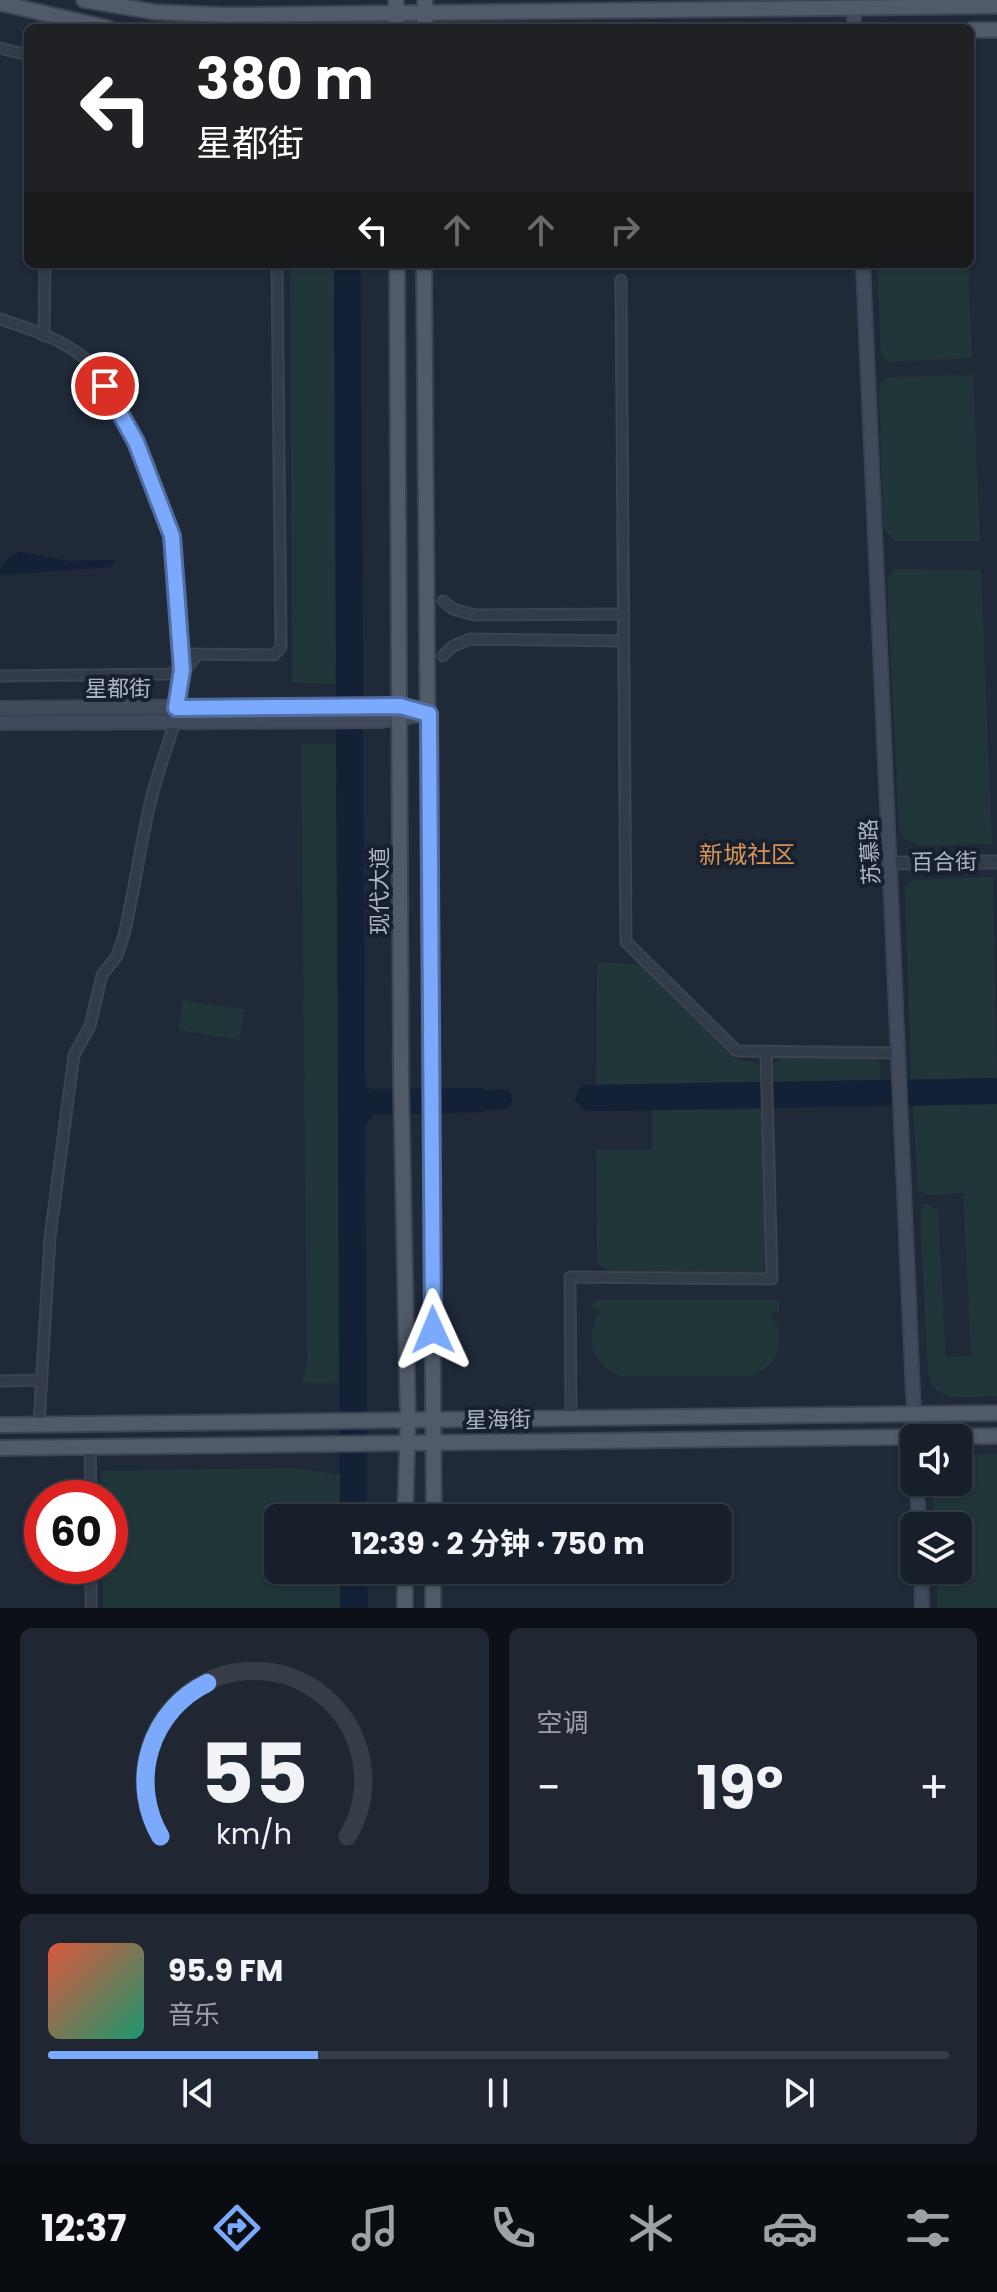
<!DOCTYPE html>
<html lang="zh">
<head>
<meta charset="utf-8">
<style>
	body { margin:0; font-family:Poppins,"Noto Sans SC",sans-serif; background:#202732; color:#f1f3f6; height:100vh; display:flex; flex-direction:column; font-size:30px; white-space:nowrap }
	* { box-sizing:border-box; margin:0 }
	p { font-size:26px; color:#9ea2a8 }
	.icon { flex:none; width:44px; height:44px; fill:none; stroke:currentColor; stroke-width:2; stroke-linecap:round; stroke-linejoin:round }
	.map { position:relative; height:1608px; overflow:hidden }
	.side { display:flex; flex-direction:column; gap:20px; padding:20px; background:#0d1117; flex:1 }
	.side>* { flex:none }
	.guide { position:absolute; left:24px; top:24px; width:950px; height:244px; border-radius:12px; box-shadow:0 2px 6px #0004,0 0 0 2px #363d47; background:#202124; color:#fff; overflow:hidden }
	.buttons { position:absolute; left:900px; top:1424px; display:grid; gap:16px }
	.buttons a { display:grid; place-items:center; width:72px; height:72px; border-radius:12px; background:#171f2a; box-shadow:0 2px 6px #0004,0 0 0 2px #363d47; font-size:40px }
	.speed { position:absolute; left:24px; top:1480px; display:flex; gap:16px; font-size:40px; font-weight:700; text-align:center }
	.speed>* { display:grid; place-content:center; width:104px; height:104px; border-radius:50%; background:#171f2a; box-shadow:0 2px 6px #0004,0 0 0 2px #363d47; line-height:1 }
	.speed .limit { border:12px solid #d22; background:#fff; color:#111 }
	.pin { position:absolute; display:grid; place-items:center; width:68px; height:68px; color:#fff; margin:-34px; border:4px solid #fff; border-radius:50%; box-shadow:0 2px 8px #0007 }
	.me { position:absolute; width:88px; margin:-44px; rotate:359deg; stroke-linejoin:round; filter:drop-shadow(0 0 6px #0008) }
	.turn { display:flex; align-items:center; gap:28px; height:168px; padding:0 40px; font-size:36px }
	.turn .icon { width:104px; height:104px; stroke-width:2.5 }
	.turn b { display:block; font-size:56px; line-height:68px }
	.lanes { display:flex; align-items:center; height:76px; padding:0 40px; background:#0003; justify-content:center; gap:40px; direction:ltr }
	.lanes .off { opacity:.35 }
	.big { font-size:60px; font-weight:700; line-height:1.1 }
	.side .card { flex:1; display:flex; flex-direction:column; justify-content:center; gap:12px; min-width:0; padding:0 28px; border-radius:12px; background:#202732 }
	.side .dial { align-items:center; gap:0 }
	.dial svg { height:208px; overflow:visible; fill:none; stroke:#363d47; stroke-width:7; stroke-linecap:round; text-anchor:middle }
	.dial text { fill:#f1f3f6; stroke:none }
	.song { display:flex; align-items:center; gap:24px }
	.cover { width:96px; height:96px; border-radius:12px; background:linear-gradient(135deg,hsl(10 70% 55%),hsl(160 70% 35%)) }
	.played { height:8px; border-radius:4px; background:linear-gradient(90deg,#7ba9fc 30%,#363d47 30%) }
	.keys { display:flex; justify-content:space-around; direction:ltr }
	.heat { display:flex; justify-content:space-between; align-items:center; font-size:44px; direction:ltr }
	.side .tiles { flex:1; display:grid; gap:20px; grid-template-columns:1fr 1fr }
	.card:last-child { grid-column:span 2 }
	.trip { position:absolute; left:264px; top:1504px; width:468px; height:80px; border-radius:12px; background:#171f2a; box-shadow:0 2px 6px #0004,0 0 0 2px #363d47; font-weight:700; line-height:80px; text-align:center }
	.menu { display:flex; height:128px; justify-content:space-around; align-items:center; background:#090c11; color:#9ea2a8 }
	.menu .icon { width:56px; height:56px }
	.menu .current { color:#7ba9fc }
	.menu b { font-size:36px; color:#f1f3f6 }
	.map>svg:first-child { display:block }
	.green { fill:#213639 }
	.water { fill:#132035 }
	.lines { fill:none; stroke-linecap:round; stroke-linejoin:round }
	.river { stroke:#132035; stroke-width:20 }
	.minor-casing { stroke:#3c4452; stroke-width:13 }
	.tertiary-casing { stroke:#3c4452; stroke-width:15 }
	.secondary-casing { stroke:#3c4452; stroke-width:16 }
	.primary-casing { stroke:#3c4452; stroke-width:18 }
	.minor { stroke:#333b48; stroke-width:9 }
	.tertiary { stroke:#333b48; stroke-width:11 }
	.secondary { stroke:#404a5c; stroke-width:12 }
	.primary { stroke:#505a69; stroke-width:14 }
	.route-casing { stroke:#506ea4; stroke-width:20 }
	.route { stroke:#7ba9fc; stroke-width:14 }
	.labels { text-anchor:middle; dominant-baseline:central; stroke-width:8; stroke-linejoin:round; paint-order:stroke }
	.street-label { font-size:22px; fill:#adb5c5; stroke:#18202d }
	.neighbourhood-label { font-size:24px; fill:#d79256; stroke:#18202d }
</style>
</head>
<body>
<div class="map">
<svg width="997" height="1608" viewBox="0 0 997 1608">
	<rect width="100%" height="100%" fill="#1f2938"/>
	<g class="green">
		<polygon points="290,264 334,264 336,684 292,683"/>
		<polygon points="877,264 968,264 972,358 888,362 881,356"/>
		<polygon points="973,375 980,541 895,541 883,527 879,388 887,377"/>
		<polygon points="894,569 981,570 992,844 923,846 906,840 899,828 887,581"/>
		<polygon points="301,744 336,744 339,1384 302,1383 307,1363"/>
		<polygon points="993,877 997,1078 911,1080 905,888 913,880"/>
		<polygon points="597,962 640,964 734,1058 759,1064 762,1082 596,1085"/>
		<polygon points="183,1000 244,1010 239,1040 178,1030"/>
		<polygon points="782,1058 876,1059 880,1064 881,1080 772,1082 773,1066"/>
		<path d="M997 1104V1396C972 1396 937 1406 928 1375L920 1216 924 1203 938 1210 946 1357 971 1356 963 1193 927 1195 918 1190 913 1106Z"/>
		<polygon points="764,1109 764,1272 612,1272 597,1264 596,1150 652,1150 652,1110"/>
		<path d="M593 1300H779V1312L770 1313C787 1336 780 1365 752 1376H621C591 1366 582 1335 602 1310L593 1309Z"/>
		<polygon points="997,1454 997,1608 938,1608 936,1570 958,1570 958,1526 934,1526 933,1482 958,1482 958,1455"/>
		<polygon points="295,1468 340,1475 340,1518 278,1518 278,1570 340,1570 340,1608 103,1608 103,1566 110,1566 110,1498 102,1498 101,1471"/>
	</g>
	<g class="water">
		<polygon points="334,264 361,264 365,1085 371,1089 483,1088 492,1100 487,1110 481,1112 374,1115 365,1125 367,1518 340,1518"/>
		<path d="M20 552 69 561 115 560 111 567 0 575C0 564 10 555 20 552Z"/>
		<polygon points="997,1078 997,1104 596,1111 584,1110 575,1100 578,1090 584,1085"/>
		<polygon points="340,1570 367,1570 368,1608 340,1608"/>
	</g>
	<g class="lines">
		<polyline class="river" points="492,1100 502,1099"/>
		<defs>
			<g id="minor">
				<polyline points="0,48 28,55"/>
				<polyline points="621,280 626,942 737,1051 899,1053"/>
				<path d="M0 319C27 328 60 338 83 357 119 388 161 489 172 535 180 572 185 643 182 681 179 724 159 762 150 804 140 847 134 892 124 935L117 956 102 975 90 1026 74 1055 50 1237 39 1424"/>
				<polyline points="44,336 45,264"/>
				<polyline points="443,601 453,609 474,615 624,614"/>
				<polyline points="182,654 274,655 281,647 277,264"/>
				<polyline points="443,656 453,646 470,639 624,641"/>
				<polyline points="0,676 169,674 189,666 197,654"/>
				<polyline points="0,1381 42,1380"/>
				<polyline points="571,1418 570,1277 772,1279 766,1054"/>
				<polyline points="90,1447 91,1498"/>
				<polyline points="91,1566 91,1608"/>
			</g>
			<polyline id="tertiary" points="891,863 997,862"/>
			<g id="secondary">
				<polyline points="854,28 854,7"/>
				<polyline points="863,264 915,1438"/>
				<polyline points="0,708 369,705 400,706 429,714"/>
				<polyline points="0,723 381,721 426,714"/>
				<polyline points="917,1482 919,1526"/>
				<polyline points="921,1570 922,1608"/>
			</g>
			<g id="primary">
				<polyline points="84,0 155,12 225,15 997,6"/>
				<polyline points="396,0 396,28"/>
				<polyline points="425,0 425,28"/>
				<polyline points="0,3 108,28"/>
				<polyline points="970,30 997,30"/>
				<polyline points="397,264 401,1083 408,1420 405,1518"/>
				<polyline points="424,264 434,1518"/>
				<polyline points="0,1425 997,1413"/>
				<polyline points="0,1448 997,1436"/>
				<polyline points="405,1570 405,1608"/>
				<polyline points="433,1608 433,1570"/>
			</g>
		</defs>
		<use href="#minor" class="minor-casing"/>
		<use href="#tertiary" class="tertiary-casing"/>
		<use href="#secondary" class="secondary-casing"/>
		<use href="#primary" class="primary-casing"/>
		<use href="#minor" class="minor"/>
		<use href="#tertiary" class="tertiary"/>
		<use href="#secondary" class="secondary"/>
		<use href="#primary" class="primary"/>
	</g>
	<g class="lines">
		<defs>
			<polyline id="route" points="105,386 136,442 172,536 182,670 176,708 400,706 429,714 433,1330"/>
		</defs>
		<use href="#route" class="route-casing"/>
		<use href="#route" class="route"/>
	</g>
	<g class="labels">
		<g class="street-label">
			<text x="118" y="688">星都街</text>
			<text transform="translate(870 852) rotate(-93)">苏慕路</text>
			<text transform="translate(944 862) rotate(-1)">百合街</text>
			<text transform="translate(379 891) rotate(-90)">现代大道</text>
			<text transform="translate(498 1420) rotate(-1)">星海街</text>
		</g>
		<g class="neighbourhood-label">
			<text x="747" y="854">新城社区</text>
		</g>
	</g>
</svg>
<div class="buttons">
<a><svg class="icon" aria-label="sound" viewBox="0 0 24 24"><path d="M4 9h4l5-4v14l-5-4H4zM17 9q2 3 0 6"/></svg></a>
<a><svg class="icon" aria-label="layers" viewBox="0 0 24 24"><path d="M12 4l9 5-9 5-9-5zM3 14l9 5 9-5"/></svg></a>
</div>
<div class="speed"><div class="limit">60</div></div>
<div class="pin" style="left:105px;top:386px;background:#d93025"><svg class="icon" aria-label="arrive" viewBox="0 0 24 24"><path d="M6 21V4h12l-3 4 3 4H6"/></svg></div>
<svg class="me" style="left:433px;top:1330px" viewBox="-20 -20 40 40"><path d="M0-17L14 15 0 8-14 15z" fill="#7ba9fc" stroke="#fff" stroke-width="4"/></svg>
<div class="trip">12:39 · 2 分钟 · 750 m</div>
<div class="guide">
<div class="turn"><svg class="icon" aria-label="left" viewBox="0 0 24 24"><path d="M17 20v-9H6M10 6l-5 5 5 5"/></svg><div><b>380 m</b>星都街</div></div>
<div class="lanes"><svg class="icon" aria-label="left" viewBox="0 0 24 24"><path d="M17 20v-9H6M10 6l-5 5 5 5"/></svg><svg class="icon off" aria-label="ahead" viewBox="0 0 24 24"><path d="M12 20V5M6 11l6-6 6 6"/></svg><svg class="icon off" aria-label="ahead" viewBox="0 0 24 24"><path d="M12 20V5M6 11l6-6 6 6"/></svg><svg class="icon off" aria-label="right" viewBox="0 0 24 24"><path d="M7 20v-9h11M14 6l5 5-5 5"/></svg></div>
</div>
</div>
<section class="side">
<div class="tiles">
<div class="card dial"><svg viewBox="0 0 100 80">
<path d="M14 69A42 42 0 1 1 86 69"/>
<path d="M14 69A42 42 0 0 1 32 10" stroke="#7ba9fc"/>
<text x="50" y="56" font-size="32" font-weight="700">55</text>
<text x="50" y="72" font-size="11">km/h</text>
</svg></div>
<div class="card"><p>空调</p>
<div class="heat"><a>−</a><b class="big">19°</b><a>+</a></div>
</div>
<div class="card">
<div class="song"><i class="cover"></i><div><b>95.9 FM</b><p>音乐</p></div></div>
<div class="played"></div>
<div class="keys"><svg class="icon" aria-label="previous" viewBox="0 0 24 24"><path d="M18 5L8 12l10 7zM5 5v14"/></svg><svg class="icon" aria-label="pause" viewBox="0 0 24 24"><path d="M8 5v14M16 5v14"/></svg><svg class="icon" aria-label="next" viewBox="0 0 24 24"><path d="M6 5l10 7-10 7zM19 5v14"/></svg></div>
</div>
</div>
</section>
<nav class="menu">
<b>12:37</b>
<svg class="icon current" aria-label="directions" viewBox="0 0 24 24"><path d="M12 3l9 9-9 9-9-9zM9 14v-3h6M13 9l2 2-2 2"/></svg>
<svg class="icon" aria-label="music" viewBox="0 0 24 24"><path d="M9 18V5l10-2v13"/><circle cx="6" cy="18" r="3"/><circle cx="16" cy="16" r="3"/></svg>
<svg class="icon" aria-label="phone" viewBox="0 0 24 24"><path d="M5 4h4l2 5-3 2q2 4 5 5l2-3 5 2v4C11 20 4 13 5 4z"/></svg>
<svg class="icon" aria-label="climate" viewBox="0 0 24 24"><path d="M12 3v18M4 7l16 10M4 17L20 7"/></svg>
<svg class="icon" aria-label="car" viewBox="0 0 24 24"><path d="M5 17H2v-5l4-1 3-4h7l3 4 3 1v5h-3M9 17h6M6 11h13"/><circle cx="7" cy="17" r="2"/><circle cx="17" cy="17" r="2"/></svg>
<svg class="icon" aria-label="filters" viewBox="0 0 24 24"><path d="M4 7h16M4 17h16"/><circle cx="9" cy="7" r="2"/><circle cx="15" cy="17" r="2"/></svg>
</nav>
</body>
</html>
